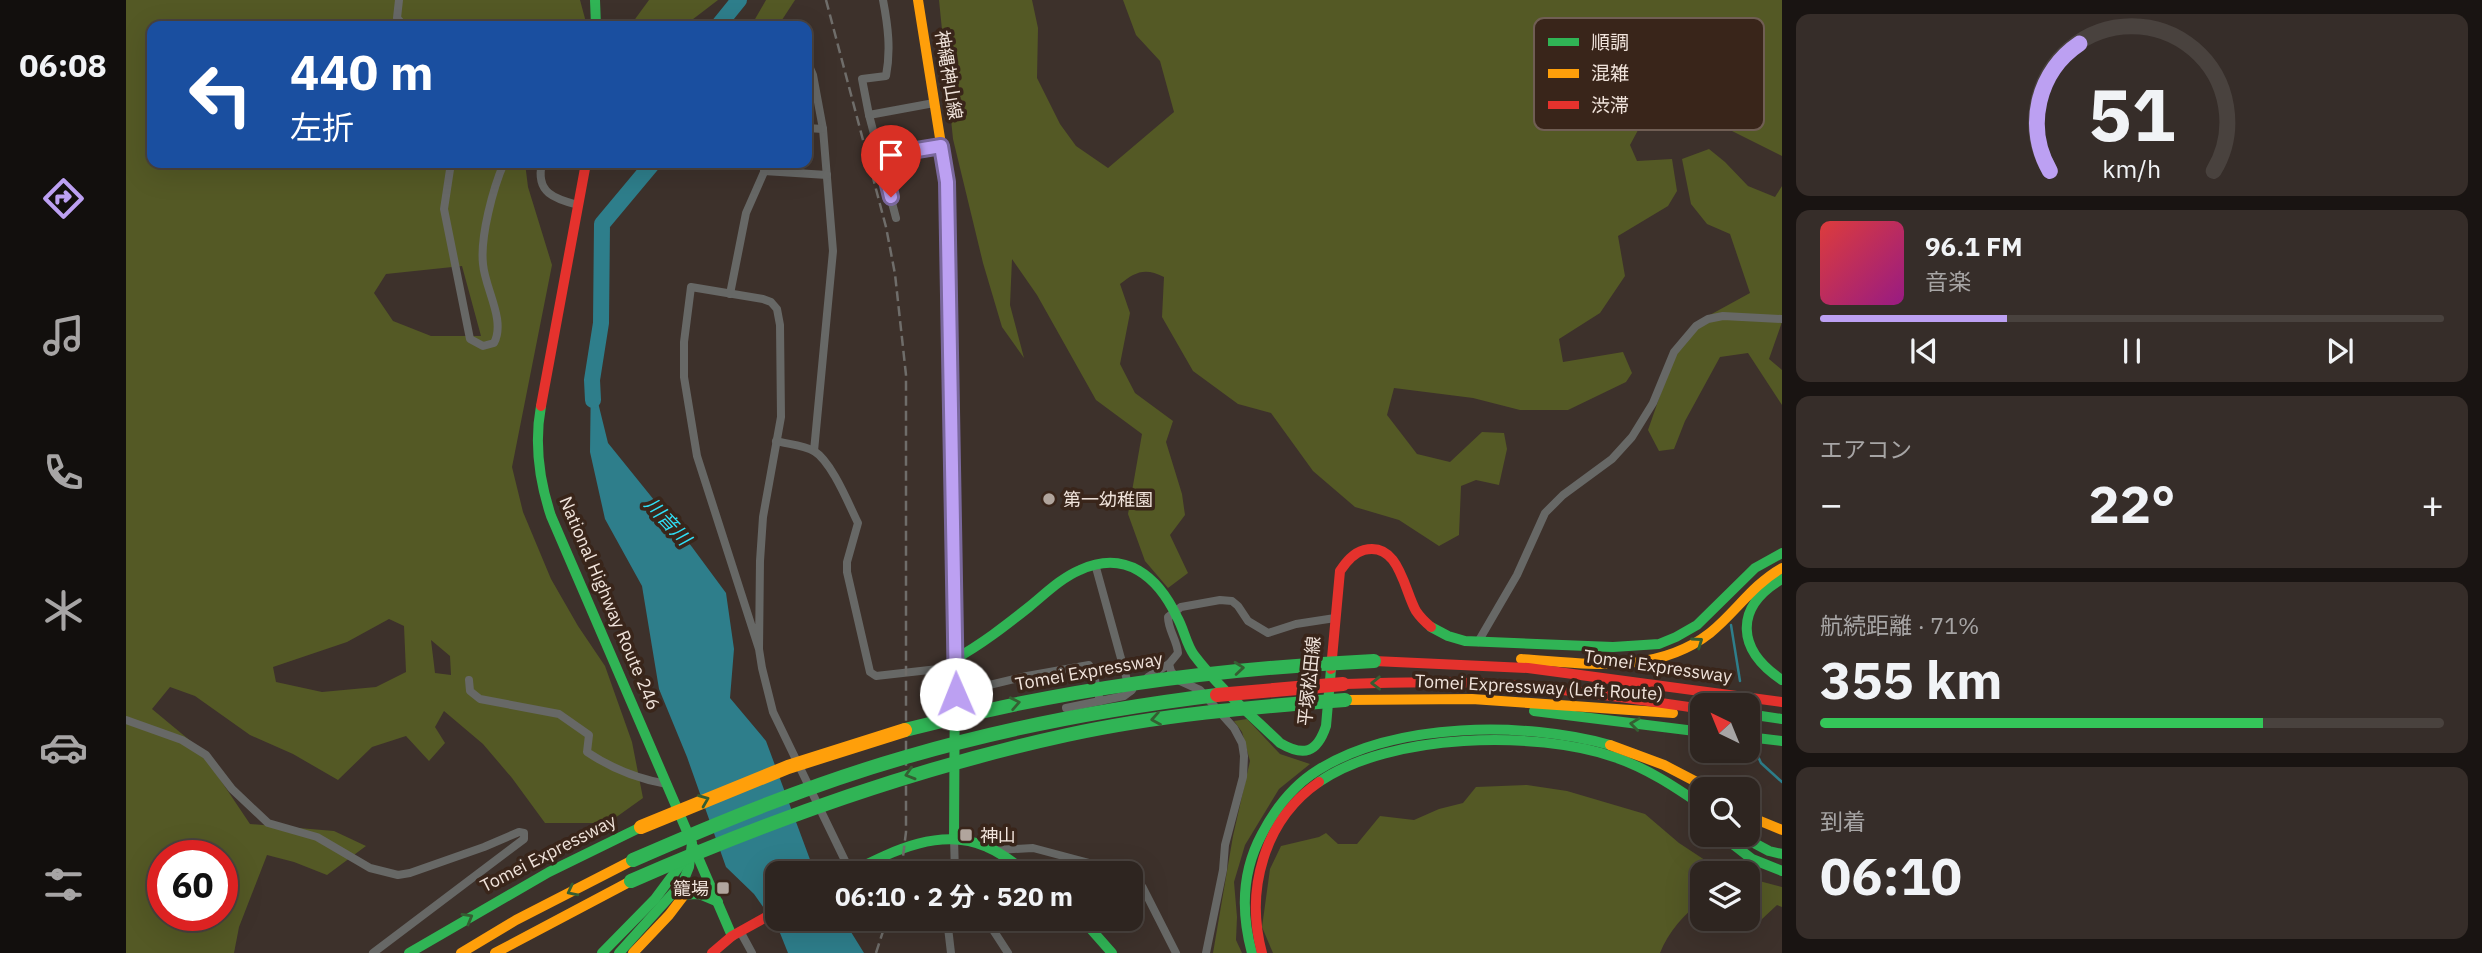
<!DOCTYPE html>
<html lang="ja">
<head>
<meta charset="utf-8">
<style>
	body { margin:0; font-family:"IBM Plex Sans","Noto Sans JP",sans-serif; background:#362d29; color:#f1f3f6; height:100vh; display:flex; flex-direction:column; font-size:26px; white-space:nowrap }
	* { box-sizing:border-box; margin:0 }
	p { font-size:23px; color:#a7a5a5 }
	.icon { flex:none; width:38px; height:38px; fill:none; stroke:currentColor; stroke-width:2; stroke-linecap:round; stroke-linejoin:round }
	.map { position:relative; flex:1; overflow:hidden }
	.panel { display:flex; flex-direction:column; gap:14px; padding:14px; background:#191412; width:700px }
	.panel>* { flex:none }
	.top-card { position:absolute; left:21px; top:21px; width:665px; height:147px; border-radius:14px; box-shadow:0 7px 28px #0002,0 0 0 2px #49423e; background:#1a4fa0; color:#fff; overflow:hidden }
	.needle { width:46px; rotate:317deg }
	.fabs { position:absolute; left:1564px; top:693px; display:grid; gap:14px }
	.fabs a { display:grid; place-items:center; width:70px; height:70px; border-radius:14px; background:#2e2520; box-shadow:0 7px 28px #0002,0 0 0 2px #49423e; font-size:35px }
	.speed { position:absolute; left:21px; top:840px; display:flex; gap:14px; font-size:35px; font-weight:700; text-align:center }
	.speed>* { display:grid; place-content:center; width:91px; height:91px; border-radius:50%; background:#2e2520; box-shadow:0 7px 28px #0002,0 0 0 2px #49423e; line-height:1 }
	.speed .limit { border:10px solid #d22; background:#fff; color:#111 }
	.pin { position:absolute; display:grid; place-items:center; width:60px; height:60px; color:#fff; margin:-72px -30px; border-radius:50% 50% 50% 0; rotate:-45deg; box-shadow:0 0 7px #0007 }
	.pin .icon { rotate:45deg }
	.me { position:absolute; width:77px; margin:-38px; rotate:359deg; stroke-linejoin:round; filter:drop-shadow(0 0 5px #0008) }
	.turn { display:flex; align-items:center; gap:24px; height:147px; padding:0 28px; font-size:32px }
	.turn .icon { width:91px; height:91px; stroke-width:2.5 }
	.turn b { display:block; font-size:49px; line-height:60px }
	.big { font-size:52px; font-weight:700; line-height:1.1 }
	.panel .widget { flex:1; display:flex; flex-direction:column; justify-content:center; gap:10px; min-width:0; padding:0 24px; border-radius:14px; background:#362d29 }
	.panel .dial { align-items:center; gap:0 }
	.dial svg { height:182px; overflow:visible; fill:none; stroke:#49423e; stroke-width:7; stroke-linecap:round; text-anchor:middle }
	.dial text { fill:#f1f3f6; stroke:none }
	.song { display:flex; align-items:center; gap:21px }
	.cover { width:84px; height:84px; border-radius:10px; background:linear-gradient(135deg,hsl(0 70% 55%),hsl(310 70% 35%)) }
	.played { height:7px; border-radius:4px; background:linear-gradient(90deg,#bca0f2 30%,#49423e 30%) }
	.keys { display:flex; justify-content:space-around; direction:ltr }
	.heat { display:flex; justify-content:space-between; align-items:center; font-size:38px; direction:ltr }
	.charge { height:10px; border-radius:5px; background:linear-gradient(90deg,#34c759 71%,#49423e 0) }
	.trip { position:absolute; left:639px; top:861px; width:378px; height:70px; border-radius:14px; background:#2e2520; box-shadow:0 7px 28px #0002,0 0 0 2px #49423e; font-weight:700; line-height:70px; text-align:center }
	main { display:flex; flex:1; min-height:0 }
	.tab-bar { display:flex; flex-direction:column; width:126px; justify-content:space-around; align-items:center; background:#120f0d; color:#a7a5a5 }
	.tab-bar .icon { width:49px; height:49px }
	.tab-bar .on { color:#bca0f2 }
	.tab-bar b { font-size:32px; color:#f1f3f6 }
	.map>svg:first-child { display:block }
	.green { fill:#545925; fill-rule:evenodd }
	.water { fill:#2e7e8b }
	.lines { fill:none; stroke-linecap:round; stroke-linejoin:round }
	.stream { stroke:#2e7e8b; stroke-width:2.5 }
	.river { stroke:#2e7e8b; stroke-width:16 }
	.street { stroke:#676866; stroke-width:8 }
	.fast { stroke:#30b455; stroke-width:10 }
	.slow { stroke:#ff9f0a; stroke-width:10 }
	.jam { stroke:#e5322d; stroke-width:10 }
	.rail { stroke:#6f6d6a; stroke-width:2.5; stroke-dasharray:10 5; stroke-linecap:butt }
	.fast-bridge { stroke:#30b455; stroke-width:14 }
	.slow-bridge { stroke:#ff9f0a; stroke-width:14 }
	.jam-bridge { stroke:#e5322d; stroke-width:14 }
	.oneway { stroke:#355e32 }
	.route-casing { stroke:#7a689d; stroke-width:18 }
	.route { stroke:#bca0f2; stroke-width:12 }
	.poi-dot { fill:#b1a59d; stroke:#39251a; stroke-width:2.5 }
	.labels { text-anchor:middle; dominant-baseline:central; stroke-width:7; stroke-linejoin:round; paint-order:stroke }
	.street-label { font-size:18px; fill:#f0e3db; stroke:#39251a }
	.poi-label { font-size:18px; fill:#f0e3db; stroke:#39251a; text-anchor:start }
	.water-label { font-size:19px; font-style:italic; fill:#30e0f7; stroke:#39251a }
	.key { fill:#39251a; stroke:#705e54; stroke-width:2 }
	.key-label { font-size:19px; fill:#f0e3db }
</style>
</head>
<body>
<main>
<nav class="tab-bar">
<b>06:08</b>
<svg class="icon on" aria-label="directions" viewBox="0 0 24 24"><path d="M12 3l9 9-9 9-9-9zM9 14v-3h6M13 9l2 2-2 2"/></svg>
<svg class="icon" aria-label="music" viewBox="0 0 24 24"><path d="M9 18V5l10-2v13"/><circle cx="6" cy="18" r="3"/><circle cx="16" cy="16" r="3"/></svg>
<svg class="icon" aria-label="phone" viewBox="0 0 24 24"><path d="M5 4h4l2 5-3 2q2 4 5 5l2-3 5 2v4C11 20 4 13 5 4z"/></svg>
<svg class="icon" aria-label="climate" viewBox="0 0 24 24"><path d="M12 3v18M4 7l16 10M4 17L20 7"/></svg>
<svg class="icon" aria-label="car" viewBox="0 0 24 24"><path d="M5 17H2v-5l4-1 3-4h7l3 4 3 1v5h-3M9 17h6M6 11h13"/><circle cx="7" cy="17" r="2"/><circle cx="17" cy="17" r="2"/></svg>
<svg class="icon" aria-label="filters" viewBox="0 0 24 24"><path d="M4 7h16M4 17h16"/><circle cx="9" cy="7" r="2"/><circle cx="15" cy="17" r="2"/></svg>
</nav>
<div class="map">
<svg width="1656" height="953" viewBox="0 0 1656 953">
	<rect width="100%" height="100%" fill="#3d312b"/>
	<g class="green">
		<path d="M0 0H454L461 26H26V163H399L402 187 426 265 386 467 397 512 425 579 452 626 479 666 506 742 517 798 482 823H419L386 778 357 744 318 711 309 727 319 743 303 761 280 736 246 747 212 780 167 754 124 735 69 696 44 687 26 709 73 748 124 824 208 831 240 846 201 875 168 862 141 855 113 927 108 953H0ZM336 266 355 336H305L267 321 248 293 260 274ZM263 619 278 626 280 672 250 687 196 692 150 682 147 667 221 642ZM305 640 324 656 325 675 309 673ZM37 856H96V915H37Z"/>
		<polygon points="523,0 592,0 558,26 504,26"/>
		<polygon points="640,0 669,0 652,26 625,26"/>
		<path d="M813 0H906L912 28 911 78 934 124 950 146 982 168 1048 112 1034 61 1010 35 997 0H1656V156L1590 123 1557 102 1518 119 1504 145 1511 161 1546 159 1551 191 1542 206 1492 236 1499 276 1474 313 1433 339 1437 362 1497 352 1506 373 1500 382 1442 410H1394L1347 398 1268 388 1261 415 1291 454 1324 462 1356 432 1378 433 1381 449 1373 485 1350 480 1335 486 1333 535 1313 546 1273 520 1229 507 1187 471 1145 413 1112 404 1067 371 1036 317 1038 277C1019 267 1009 272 994 284L1004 313 994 364 1009 393 1047 421 1040 442 1056 494 1059 515 1044 535 1062 573 1042 588 1019 561 1002 514 1016 434 970 400 911 295 886 259 884 305 898 358 876 327 857 263 827 139Z"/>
		<polygon points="1583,149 1599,162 1622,186 1649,197 1656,186 1656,322 1643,359 1656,370 1656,405 1622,353 1594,357 1559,421 1548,449 1533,451 1522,430 1551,347 1582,316 1624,293 1604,234 1581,224 1565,204 1556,159"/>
		<polygon points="1121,719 1154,754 1184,764 1153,789 1119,845 1108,882 1111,917 1110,940 1116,953 1087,953 1107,836 1124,761 1116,732 1108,721"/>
		<path d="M1401 785 1441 791 1519 814 1553 843 1597 872 1603 873H1577V900C1559 913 1542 932 1534 953H1147L1136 927 1144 869 1155 846 1193 837 1200 833 1212 844H1231L1254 816 1288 820 1313 809 1337 803 1350 787Z"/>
		<polygon points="1622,878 1656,887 1656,907 1651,905 1635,920 1622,916"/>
	</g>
	<polygon class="water" points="465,374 482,443 566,547 600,593 608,649 604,698 640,741 689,873 651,873 651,919 717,919 738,953 662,953 652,928 628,894 600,867 561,757 533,689 516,586 479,519 464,452"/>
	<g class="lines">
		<g class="stream">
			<polyline points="1605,625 1614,681"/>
			<polyline points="1630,752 1635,763 1656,782"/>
		</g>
		<g class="river">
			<polyline points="592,26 613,0"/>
			<polyline points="467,400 466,380 475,323 476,224 527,163"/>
		</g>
		<g class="street">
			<polyline points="273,0 271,18 278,26"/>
			<path d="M757 0C762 26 765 50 760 76L736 79 743 115 770 218"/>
			<polyline points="681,61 687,75 697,129 707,251 688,451"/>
			<polyline points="743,115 808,103"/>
			<polyline points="681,128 697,129"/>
			<polyline points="755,156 815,147"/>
			<path d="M325 163 318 209 344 339 357 346 368 343C380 320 359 289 357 264 354 237 367 188 378 163"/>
			<path d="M416 163C409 193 429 199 452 205"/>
			<polyline points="638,171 701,175"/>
			<polyline points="604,294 620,213 642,163"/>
			<path d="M650 441C661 444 678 445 688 451 706 462 723 505 732 523L721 562V572L744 672 750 676 830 667"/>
			<polyline points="969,564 1004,691"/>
			<polyline points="1352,642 1391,575 1419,513 1437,495 1486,459 1506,437 1527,403 1548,352 1570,326 1582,319 1597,316 1656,319"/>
			<polyline points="633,649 571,456 558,377 558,342 565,287 637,299 645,302 651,309 654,325 655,417 637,517 634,561 633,649 636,668 647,712 725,873"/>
			<polyline points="1022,677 1043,664"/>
			<path d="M343 680 344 691 354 699 433 714 463 735 461 752C485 768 511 779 541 784"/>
			<polyline points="830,693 901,676 963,665 967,672 974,701"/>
			<polyline points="940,708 998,696 1006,690"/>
			<polyline points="0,720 56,740 80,755 106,789 142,823 191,837 244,868 272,875 284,873 358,847 393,832 398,833 398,839 247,953"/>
			<polyline points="828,838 829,873"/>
			<polyline points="871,850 907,848 1001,873"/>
			<polyline points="1004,875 1011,879 1017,888 1050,953"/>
			<polyline points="821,919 825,953"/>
			<polyline points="860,919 882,953"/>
			<polyline points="614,931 626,953"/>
			<path d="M1080 953 1097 870 1099 845 1117 777 1118 756 1116 743 1108 728 1074 690 1052 680 1045 671 1043 664 1052 653C1051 640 1042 630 1042 617L1055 607 1094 600 1106 601 1112 606 1122 621 1142 633 1170 624 1209 618"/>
		</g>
		<g class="fast">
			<polyline points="469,0 470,26"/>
			<polyline points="822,212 829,659"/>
			<path d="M415 406C408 444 413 480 425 516L566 843 563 867 557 882 493 953"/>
			<path d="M1656 579C1607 608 1611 650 1656 680"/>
			<polyline points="1305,627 1322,636 1339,641 1487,647 1533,644 1550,637 1571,625 1629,568 1656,553"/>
			<polyline points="1408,711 1577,732"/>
			<polyline points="1622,714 1656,719"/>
			<polyline points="1622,737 1656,741"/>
			<path d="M1193 782C1264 733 1409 730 1488 757 1521 768 1549 787 1577 806"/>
			<polyline points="1595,835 1626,859 1656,871"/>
			<polyline points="1613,835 1643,851 1656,854"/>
			<path d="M828 838 829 659C856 644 879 626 903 607 919 594 935 578 954 570 1000 549 1032 577 1051 617 1058 629 1060 644 1068 655 1093 688 1125 715 1154 743 1178 757 1191 753 1200 726L1205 669"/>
			<polyline points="568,848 606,936"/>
			<path d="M723 873C765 852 814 826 861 847 876 853 889 864 902 873"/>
			<polyline points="552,895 573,894 592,902"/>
			<polyline points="956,919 986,953"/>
			<polyline points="283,953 423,872 515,827"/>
			<polyline points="476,953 529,899 558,860"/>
			<path d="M1126 953C1115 913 1116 871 1136 834 1149 809 1168 785 1192 770 1269 722 1398 721 1484 745"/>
		</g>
		<g class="slow">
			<polyline points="792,0 821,182 822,212"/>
			<path d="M1395 659C1459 663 1529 676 1584 633 1610 612 1626 585 1656 568"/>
			<polyline points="1219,700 1346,699 1547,713"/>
			<polyline points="1484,745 1538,765 1584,789"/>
			<polyline points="1622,816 1656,830"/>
			<polyline points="335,953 390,920 507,860"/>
			<polyline points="369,953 505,881"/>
			<polyline points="507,953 543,915 559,894"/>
		</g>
		<g class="jam">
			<polyline points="415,406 460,163"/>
			<polyline points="1248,661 1402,668 1656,702"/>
			<path d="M1205 669 1214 571C1220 562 1227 553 1238 550 1273 541 1278 590 1290 611 1294 617 1299 622 1305 627"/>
			<path d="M1217 684C1262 683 1307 681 1352 683 1427 687 1502 698 1577 709"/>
			<polyline points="586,953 606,936 651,911"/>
			<path d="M1136 953C1119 890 1138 820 1193 782"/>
		</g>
		<g class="rail">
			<polyline points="700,0 760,227 769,274 780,375 780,832 775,873"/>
			<polyline points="750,953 761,919"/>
		</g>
		<g class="fast-bridge">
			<path d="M779 730C936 689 1086 669 1248 661"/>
			<path d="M507 860C596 821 686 784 780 757 882 727 986 708 1091 695"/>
			<path d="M505 881C646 819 790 768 941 735 1033 715 1126 707 1219 700"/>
		</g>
		<polyline class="slow-bridge" points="515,827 662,767 779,730"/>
		<polyline class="jam-bridge" points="1091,695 1217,684"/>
	</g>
	<defs><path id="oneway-chevron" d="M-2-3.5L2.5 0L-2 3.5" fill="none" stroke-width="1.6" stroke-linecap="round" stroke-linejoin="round" transform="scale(1.75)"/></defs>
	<g class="oneway">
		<use href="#oneway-chevron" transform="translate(1572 642) rotate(-35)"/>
		<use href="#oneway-chevron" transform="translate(1113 668) rotate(-5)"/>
		<use href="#oneway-chevron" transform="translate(1250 683) rotate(179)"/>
		<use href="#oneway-chevron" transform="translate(889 703) rotate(-11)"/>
		<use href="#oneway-chevron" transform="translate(1030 719) rotate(170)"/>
		<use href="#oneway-chevron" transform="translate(1509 724) rotate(-173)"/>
		<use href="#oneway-chevron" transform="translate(784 774) rotate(163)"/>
		<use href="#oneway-chevron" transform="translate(578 800) rotate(-22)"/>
		<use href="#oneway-chevron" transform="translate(446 891) rotate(153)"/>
		<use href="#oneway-chevron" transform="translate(342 918) rotate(-30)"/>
	</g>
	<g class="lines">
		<defs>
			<polyline id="route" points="765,197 755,156 815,146 821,182 830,694"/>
		</defs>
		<use href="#route" class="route-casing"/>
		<use href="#route" class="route"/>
	</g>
	<g class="poi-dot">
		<circle cx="923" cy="499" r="7"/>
		<rect x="833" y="828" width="14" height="14" rx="3.5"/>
		<rect x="590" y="881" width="14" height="14" rx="3.5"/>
	</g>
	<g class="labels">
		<g class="street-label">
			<text transform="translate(823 75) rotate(81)">神縄神山線</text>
			<text transform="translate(484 603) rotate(67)">National Highway Route 246</text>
			<text transform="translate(1532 666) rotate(8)">Tomei Expressway</text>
			<text transform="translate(963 671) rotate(-10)">Tomei Expressway</text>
			<text transform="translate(1183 681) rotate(-84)">平塚松田線</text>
			<text transform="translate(1413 687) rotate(3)">Tomei Expressway (Left Route)</text>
			<text transform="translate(422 853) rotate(-27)">Tomei Expressway</text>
		</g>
		<g class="poi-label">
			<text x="937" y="499">第一幼稚園</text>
			<text x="854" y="835">神山</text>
			<text x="583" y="888" text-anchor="end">籠場</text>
		</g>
		<g class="water-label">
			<text transform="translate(542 521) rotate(47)">川音川</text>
		</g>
	</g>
	<rect x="1408" y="18" width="230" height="112" rx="10" class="key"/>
	<rect x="1422" y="38" width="31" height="8" fill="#30b455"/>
	<rect x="1422" y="69" width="31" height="9" fill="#ff9f0a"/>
	<rect x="1422" y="101" width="31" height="8" fill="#e5322d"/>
	<g class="key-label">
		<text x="1465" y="49">順調</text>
		<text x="1465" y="80">混雑</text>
		<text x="1465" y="112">渋滞</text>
	</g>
</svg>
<div class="fabs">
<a><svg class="needle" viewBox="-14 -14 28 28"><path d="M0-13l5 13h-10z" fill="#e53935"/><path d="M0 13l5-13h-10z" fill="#a7a5a5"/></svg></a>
<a><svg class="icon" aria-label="search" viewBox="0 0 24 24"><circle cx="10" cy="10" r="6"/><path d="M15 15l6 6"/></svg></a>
<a><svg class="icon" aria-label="layers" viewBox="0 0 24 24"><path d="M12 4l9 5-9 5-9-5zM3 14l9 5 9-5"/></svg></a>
</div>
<div class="speed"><div class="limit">60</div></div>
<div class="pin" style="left:765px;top:197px;background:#d93025"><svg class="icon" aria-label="arrive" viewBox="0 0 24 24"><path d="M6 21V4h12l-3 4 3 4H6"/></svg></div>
<svg class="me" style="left:830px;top:694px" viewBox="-20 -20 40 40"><circle r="19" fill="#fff"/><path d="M0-13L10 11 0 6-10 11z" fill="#bca0f2"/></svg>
<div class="trip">06:10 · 2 分 · 520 m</div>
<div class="top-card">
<div class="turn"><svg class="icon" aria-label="left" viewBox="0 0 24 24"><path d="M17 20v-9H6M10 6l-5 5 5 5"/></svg><div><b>440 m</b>左折</div></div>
</div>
</div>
<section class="panel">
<div class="widget dial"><svg viewBox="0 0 100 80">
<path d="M14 69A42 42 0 1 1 86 69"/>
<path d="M14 69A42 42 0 0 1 27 13" stroke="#bca0f2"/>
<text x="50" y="56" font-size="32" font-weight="700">51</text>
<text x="50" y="72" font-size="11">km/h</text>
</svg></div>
<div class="widget">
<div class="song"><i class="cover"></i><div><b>96.1 FM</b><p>音楽</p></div></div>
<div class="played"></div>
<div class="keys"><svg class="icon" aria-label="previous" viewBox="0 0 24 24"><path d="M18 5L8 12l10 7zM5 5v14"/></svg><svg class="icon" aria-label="pause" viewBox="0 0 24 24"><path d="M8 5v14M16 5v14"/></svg><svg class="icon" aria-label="next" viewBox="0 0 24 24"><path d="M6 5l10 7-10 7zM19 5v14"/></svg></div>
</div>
<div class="widget"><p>エアコン</p>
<div class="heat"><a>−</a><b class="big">22°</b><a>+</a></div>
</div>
<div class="widget"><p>航続距離 · 71%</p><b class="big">355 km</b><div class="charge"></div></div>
<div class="widget"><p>到着</p><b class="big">06:10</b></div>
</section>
</main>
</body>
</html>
